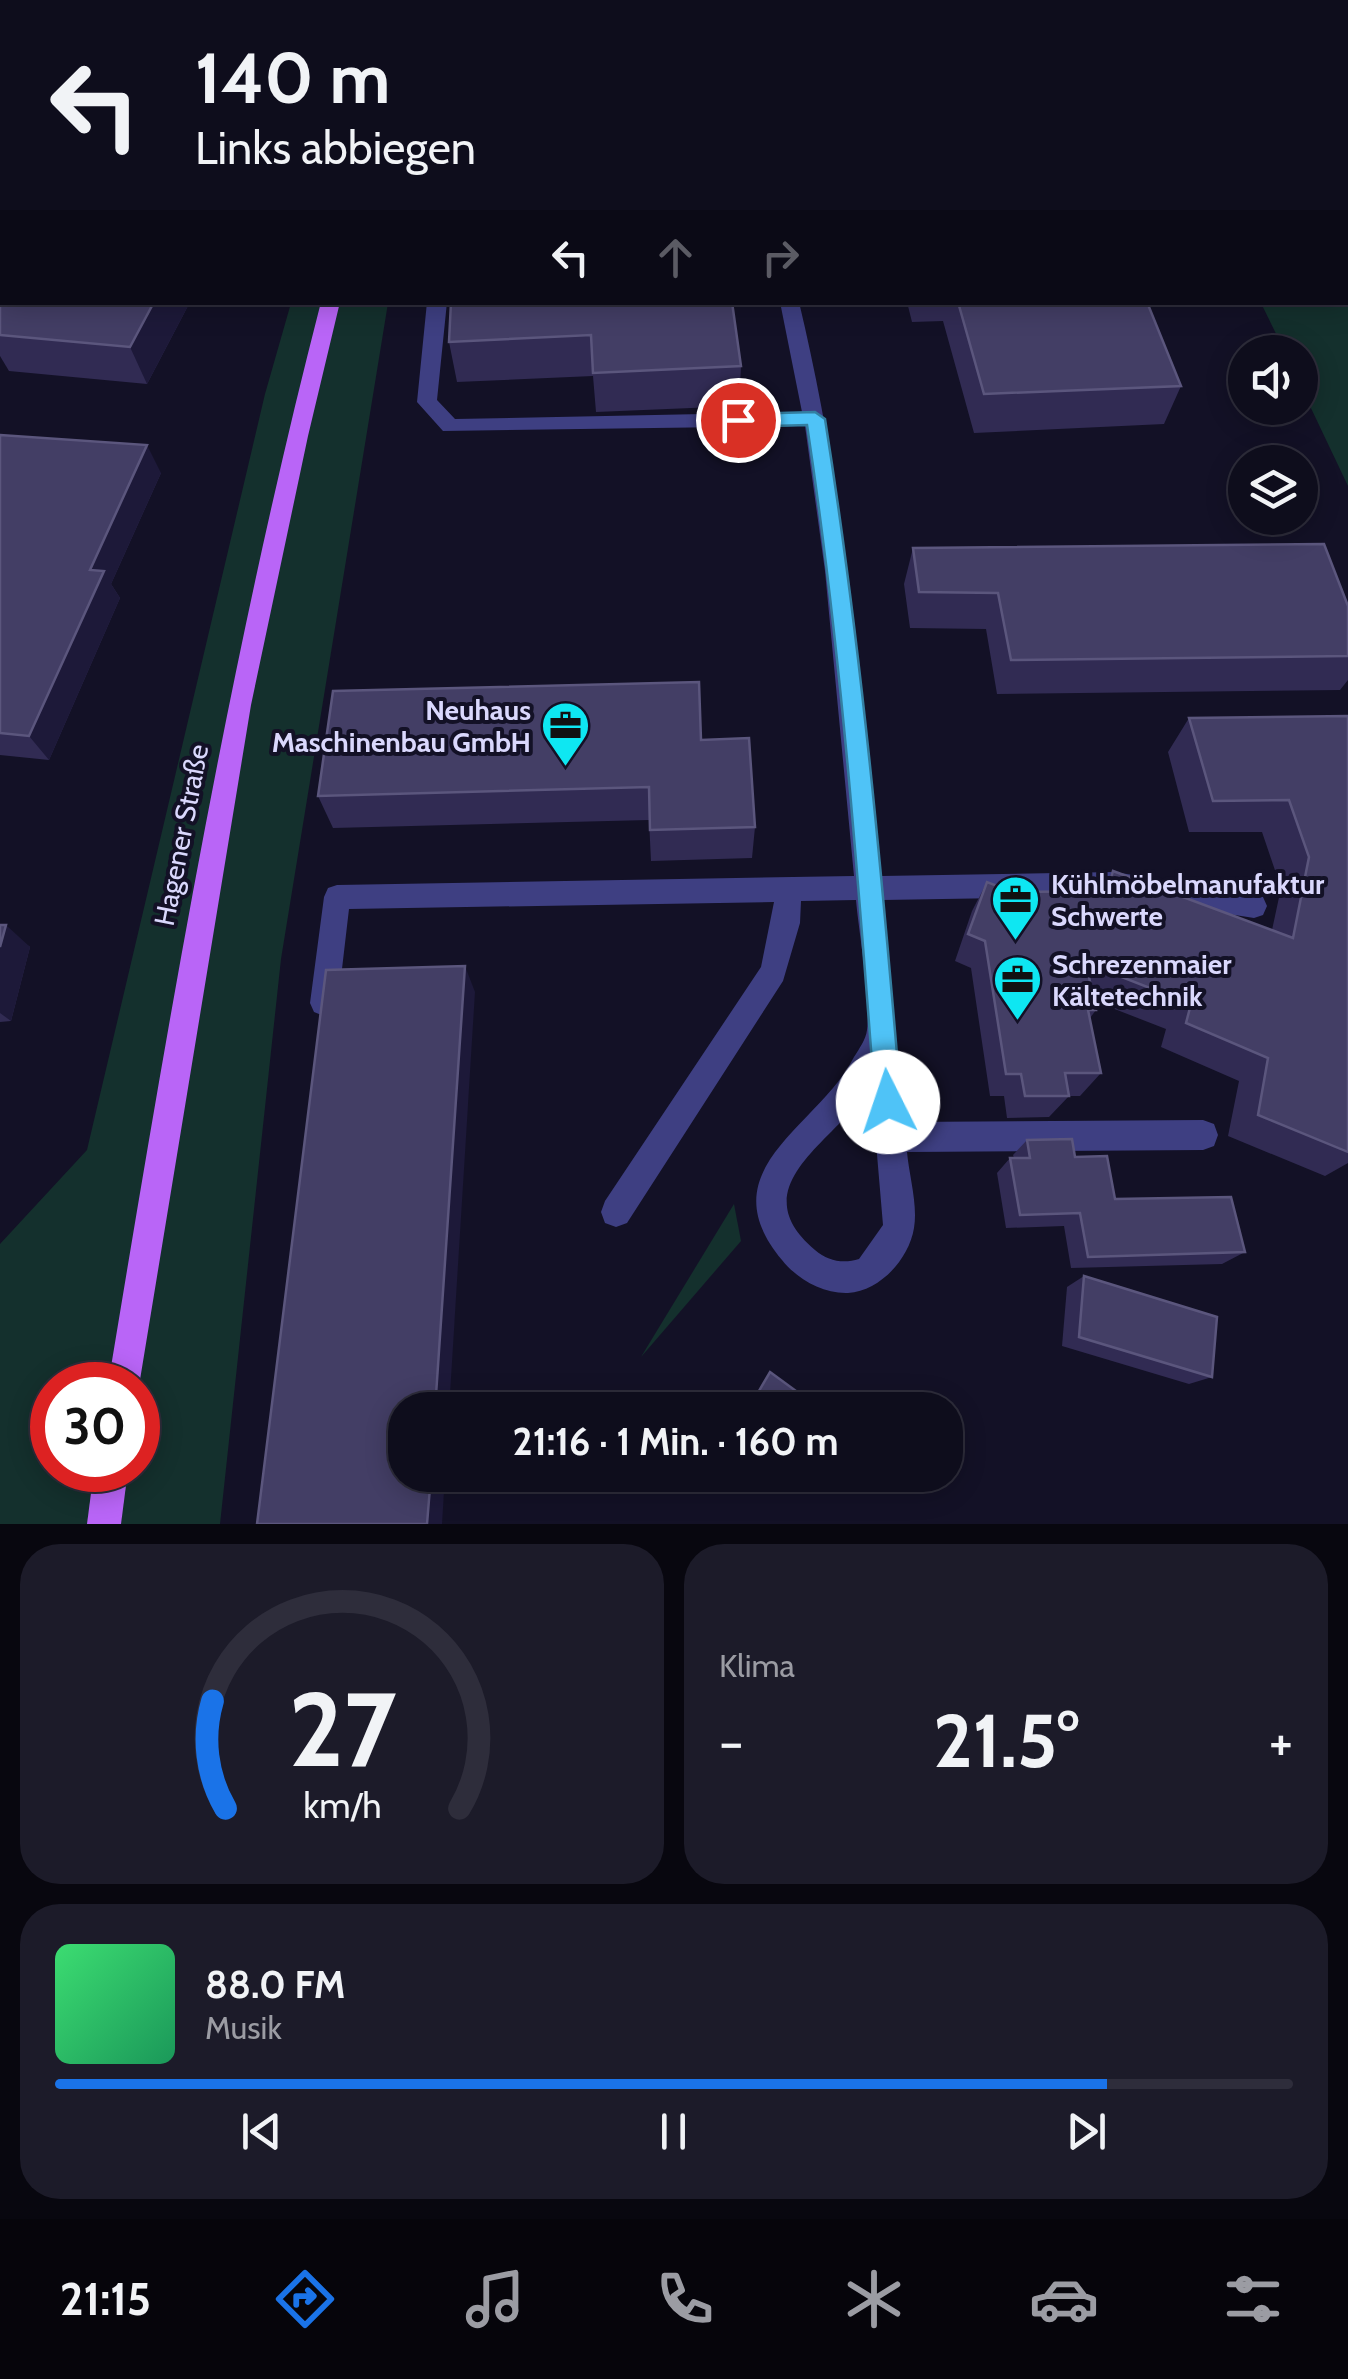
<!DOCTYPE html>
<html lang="de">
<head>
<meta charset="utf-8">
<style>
	body { margin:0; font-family:Cabin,sans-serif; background:#1c1b29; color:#f1f3f6; height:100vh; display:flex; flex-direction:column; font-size:38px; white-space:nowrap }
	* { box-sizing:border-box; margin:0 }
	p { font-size:32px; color:#9b9ca3 }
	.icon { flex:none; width:55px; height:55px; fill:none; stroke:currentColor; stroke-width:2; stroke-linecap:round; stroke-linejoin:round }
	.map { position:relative; height:1524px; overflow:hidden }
	.side { display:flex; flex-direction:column; gap:20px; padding:20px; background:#08070f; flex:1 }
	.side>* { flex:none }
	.top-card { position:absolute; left:0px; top:0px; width:1350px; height:305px; box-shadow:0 5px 25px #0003,0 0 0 2px #2e2d3b; background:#0e0d1c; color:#f1f3f6; overflow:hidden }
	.buttons { position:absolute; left:1228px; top:335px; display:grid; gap:20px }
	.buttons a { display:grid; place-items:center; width:90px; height:90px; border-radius:50%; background:#0e0d1c; box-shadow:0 5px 25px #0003,0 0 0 2px #2e2d3b; font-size:50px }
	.speed { position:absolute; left:30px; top:1362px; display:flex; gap:20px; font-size:50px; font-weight:700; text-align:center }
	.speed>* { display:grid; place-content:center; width:130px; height:130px; border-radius:50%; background:#0e0d1c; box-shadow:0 5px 25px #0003,0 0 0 2px #2e2d3b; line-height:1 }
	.speed .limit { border:15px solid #d22; background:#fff; color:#111 }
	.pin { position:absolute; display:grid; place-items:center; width:85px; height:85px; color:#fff; margin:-42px; border:5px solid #fff; border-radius:50%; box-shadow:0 2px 10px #0007 }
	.me { position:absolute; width:110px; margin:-55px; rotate:356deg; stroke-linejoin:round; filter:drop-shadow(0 0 8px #0008) }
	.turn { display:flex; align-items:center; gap:35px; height:210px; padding:0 30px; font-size:45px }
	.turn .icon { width:130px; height:130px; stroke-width:2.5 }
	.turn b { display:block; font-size:70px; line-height:85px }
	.lanes { display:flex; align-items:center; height:95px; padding:0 30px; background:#0003; justify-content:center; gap:50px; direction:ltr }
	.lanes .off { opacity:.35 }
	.big { font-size:75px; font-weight:700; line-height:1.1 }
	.side .tile { flex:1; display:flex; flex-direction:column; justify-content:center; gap:15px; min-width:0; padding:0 35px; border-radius:40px; background:#1c1b29 }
	.side .dial { align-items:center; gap:0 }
	.dial svg { height:260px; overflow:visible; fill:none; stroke:#2e2d3b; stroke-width:7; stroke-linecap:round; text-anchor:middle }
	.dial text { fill:#f1f3f6; stroke:none }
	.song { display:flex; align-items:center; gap:30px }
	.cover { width:120px; height:120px; border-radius:15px; background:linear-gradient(135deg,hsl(140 70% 55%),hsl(150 70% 35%)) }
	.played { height:10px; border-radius:5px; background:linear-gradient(90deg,#1a73e8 85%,#2e2d3b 85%) }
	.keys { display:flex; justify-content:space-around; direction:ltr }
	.heat { display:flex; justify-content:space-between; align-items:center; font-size:55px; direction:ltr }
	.side .tiles { flex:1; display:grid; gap:20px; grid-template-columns:1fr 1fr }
	.tile:last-child { grid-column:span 2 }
	.trip { position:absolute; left:388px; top:1392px; width:575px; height:100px; border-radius:40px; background:#0e0d1c; box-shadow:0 5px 25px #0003,0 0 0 2px #2e2d3b; font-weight:700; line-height:100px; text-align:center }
	.dock { display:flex; height:160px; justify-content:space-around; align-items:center; background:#06050b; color:#9b9ca3 }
	.dock .icon { width:70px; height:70px }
	.dock .active { color:#1a73e8 }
	.dock b { font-size:45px; color:#f1f3f6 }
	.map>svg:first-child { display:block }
	.green { fill:#14302d; fill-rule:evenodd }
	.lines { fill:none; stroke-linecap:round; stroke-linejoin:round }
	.minor { fill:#3e3f82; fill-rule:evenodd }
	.major { fill:#b965f7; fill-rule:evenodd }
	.wall { fill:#312b53 }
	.shaded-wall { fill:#1d1939 }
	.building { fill:#433e65; stroke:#5b567d; stroke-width:2.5 }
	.route { fill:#4fc3f7; stroke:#337fa1; stroke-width:2.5 }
	.labels { text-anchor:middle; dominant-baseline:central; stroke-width:8; stroke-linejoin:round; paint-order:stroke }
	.poi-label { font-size:28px; font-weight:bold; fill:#dad8fd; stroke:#131126; text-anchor:start }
	.street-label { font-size:28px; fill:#dad8fd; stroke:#131126 }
</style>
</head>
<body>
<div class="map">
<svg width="1348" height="1524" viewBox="0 0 1348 1524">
	<rect width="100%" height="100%" fill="#131126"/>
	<g class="green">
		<polygon points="989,0 1348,0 1348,486 1300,385 1300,352 1285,352 1261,303 1348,302 1348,2"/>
		<path d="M291 303H388L281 959 220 1524H0V1244L87 1150 265 394ZM52 1385H138V1470H52Z"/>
		<polygon points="734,1204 741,1241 641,1357"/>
	</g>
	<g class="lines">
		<g class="minor">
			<polygon points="0,0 9,0 11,2 0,7"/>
			<polygon points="717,0 733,0 733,2 718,2"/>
			<polygon points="786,0 802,0 802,2 787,2"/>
			<path d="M427 302H447L437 400 455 419 802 412 780 302H799C844 490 862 684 881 876L1114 872 1254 894 1263 897 1267 906 1263 915 1254 918 1114 896 883 900 904 1122 1203 1120 1214 1124 1218 1135 1214 1146 1203 1150 907 1152C909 1175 918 1205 914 1228 909 1259 880 1291 848 1293 823 1294 797 1279 782 1260 706 1169 819 1127 854 1057 859 1049 866 1039 867 1030 871 998 859 935 856 900L801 901 800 923 783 981 627 1223 616 1227 605 1223 601 1212 605 1201 761 967 774 902 349 909 338 1003 334 1012 324 1016 314 1012 310 1003 324 897 328 888 337 885 854 876 825 571 805 426 443 431 417 402ZM871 1084 883 1225 859 1259C843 1264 828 1261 815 1250 737 1184 842 1139 871 1084Z"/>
		</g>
		<g class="major">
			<path d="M321 302H340L308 436 251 705 138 1392V1385H108C168 1022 229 659 321 302Z"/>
			<polygon points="94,1470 128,1470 121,1524 87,1524"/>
		</g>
	</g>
	<g class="wall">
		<polygon points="0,8 190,302 147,384 9,371 0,356"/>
		<polygon points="451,302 741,366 739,406 596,412 593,376 457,382 449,342"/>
		<polygon points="907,302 1147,302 1181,386 1164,424 974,433 943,321 912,322"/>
		<polygon points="0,435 161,473 111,584 120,598 49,760 0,755"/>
		<polygon points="913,548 1348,606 1348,680 1340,690 997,694 986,629 910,628 904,584"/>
		<polygon points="1348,716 1348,1163 1325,1176 1228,1136 1239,1081 1161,1047 1166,1029 1094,1001 1096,1010 1090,1018 1101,1073 1080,1096 1069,1096 1049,1117 1007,1118 1004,1096 990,1096 971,968 955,961 972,911 987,882 1013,892 1099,891 1113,871 1272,930 1281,888 1262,832 1189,832 1168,752 1189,718"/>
		<polygon points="701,740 755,827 752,858 651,861 649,820 333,828 318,796"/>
		<polygon points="0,925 30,947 11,1021 0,1022"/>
		<polygon points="1027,1140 1075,1157 1115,1199 1245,1252 1222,1264 1071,1268 1064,1226 1006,1228 997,1173 1010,1158 1014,1158 1013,1155"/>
		<polygon points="1084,1276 1212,1377 1189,1384 1062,1346 1067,1287"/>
	</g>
	<g class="shaded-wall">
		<polygon points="308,0 337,0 336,2 306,2"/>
		<polygon points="590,0 606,0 605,2 589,2"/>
		<polygon points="154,302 190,302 147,384 130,347"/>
		<polygon points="147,445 161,473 111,584 120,598 49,760 29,736 90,570"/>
		<polygon points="6,925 30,947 11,1021 0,1013 0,947"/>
		<polygon points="465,966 475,992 449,1410 435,1410"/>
		<polygon points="431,1475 445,1475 442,1524 427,1524"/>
	</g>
	<g class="building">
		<polygon points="233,0 308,0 306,2 231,2"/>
		<polygon points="535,0 590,0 589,2 534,2"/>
		<polygon points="862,0 985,0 986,2 862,2"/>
		<polygon points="0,8 2,8 2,302 154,302 130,347 0,335"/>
		<polygon points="451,302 732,302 741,366 593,373 591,335 449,342"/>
		<polygon points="958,302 1147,302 1181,386 984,394"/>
		<polygon points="0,435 147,445 90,570 104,571 29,736 0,733"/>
		<polygon points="1324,544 1348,606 1348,656 1011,660 998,593 919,592 913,548"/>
		<polygon points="699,682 701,740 749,738 755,827 650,830 649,787 318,796 333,691"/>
		<polygon points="1348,716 1348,1152 1258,1115 1268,1058 1186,1023 1191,1004 1086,963 1096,1010 1088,1010 1101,1073 1065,1073 1069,1096 1025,1096 1021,1074 1006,1074 985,941 968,934 987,882 1013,892 1107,891 1113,871 1293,938 1309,857 1289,800 1213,801 1189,718"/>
		<polygon points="0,925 6,925 0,947"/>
		<polygon points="465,966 435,1410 405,1410 405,1475 431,1475 427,1524 257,1524 326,970"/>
		<polygon points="1072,1139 1075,1157 1107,1156 1115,1199 1231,1197 1245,1252 1088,1257 1080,1213 1020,1215 1010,1158 1030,1158 1027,1140"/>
		<polygon points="1084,1276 1217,1317 1212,1377 1079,1337"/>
		<polygon points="770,1372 807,1399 800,1410 748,1410"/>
	</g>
	<path class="route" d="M815 412 825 419C861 645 882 874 901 1102L897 1111 888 1115 879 1111 875 1102C858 876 841 649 807 425L738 427 729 420 738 414Z"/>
	<defs>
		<symbol id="office-pin" viewBox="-11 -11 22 30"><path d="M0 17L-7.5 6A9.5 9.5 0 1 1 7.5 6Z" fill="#0ee7f2" stroke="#131126"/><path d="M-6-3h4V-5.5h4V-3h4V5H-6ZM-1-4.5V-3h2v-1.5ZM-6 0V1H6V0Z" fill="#111"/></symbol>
	</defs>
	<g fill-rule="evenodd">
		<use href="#office-pin" x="538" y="698" width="55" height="75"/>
		<use href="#office-pin" x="988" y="872" width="55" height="75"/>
		<use href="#office-pin" x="990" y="952" width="55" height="75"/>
	</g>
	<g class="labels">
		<g class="poi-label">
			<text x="531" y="710" text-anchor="end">Neuhaus<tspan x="531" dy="32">Maschinenbau GmbH</tspan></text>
			<text x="1051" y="884">Kühlmöbelmanufaktur<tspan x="1051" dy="32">Schwerte</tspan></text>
			<text x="1052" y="964">Schrezenmaier<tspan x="1052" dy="32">Kältetechnik</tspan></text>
		</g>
		<g class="street-label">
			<text transform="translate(181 835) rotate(-79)">Hagener Straße</text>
		</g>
	</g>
</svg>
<div class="buttons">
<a><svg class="icon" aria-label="sound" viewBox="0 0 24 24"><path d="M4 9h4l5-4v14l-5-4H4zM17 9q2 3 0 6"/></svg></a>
<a><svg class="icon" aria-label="layers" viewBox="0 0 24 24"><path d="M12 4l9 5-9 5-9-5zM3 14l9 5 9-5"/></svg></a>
</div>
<div class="speed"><div class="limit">30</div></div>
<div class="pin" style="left:738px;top:420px;background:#d93025"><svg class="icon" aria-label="arrive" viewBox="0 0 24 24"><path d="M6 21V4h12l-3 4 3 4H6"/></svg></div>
<svg class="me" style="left:888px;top:1102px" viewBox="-20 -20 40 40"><circle r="19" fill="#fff"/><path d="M0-13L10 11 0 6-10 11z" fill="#4fc3f7"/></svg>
<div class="trip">21:16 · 1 Min. · 160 m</div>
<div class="top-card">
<div class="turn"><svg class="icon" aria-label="left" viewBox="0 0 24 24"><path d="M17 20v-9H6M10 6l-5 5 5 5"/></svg><div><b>140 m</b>Links abbiegen</div></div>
<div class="lanes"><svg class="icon" aria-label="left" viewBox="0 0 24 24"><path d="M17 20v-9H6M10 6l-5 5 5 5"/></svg><svg class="icon off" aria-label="ahead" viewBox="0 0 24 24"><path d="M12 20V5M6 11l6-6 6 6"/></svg><svg class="icon off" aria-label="right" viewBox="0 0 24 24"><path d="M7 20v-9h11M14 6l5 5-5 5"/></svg></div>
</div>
</div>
<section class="side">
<div class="tiles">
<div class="tile dial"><svg viewBox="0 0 100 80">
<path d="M14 69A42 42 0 1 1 86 69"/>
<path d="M14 69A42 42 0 0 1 10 36" stroke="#1a73e8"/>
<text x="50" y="56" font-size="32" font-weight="700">27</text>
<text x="50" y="72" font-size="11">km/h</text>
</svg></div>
<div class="tile"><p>Klima</p>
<div class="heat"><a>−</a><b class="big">21.5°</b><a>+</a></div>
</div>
<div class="tile">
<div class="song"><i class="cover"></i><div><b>88.0 FM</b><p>Musik</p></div></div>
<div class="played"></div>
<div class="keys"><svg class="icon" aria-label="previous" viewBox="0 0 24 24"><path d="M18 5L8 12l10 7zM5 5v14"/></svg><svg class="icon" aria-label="pause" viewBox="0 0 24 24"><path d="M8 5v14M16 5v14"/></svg><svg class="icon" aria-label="next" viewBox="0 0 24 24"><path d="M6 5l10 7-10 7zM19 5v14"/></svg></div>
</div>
</div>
</section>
<nav class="dock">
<b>21:15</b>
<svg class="icon active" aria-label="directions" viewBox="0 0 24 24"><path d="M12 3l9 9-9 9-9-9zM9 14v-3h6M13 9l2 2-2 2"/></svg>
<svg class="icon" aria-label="music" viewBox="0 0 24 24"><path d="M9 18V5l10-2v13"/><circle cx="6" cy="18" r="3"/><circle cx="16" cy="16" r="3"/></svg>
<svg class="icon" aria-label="phone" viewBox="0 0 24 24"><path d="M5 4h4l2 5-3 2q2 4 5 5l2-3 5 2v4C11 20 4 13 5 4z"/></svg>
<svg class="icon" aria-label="climate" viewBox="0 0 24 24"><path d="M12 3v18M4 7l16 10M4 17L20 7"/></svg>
<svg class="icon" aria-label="car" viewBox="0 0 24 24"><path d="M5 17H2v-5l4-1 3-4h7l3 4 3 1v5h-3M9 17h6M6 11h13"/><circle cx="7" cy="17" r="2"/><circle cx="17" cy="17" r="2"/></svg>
<svg class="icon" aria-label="filters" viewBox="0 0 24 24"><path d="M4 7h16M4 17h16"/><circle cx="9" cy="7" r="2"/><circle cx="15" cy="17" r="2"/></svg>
</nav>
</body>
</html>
